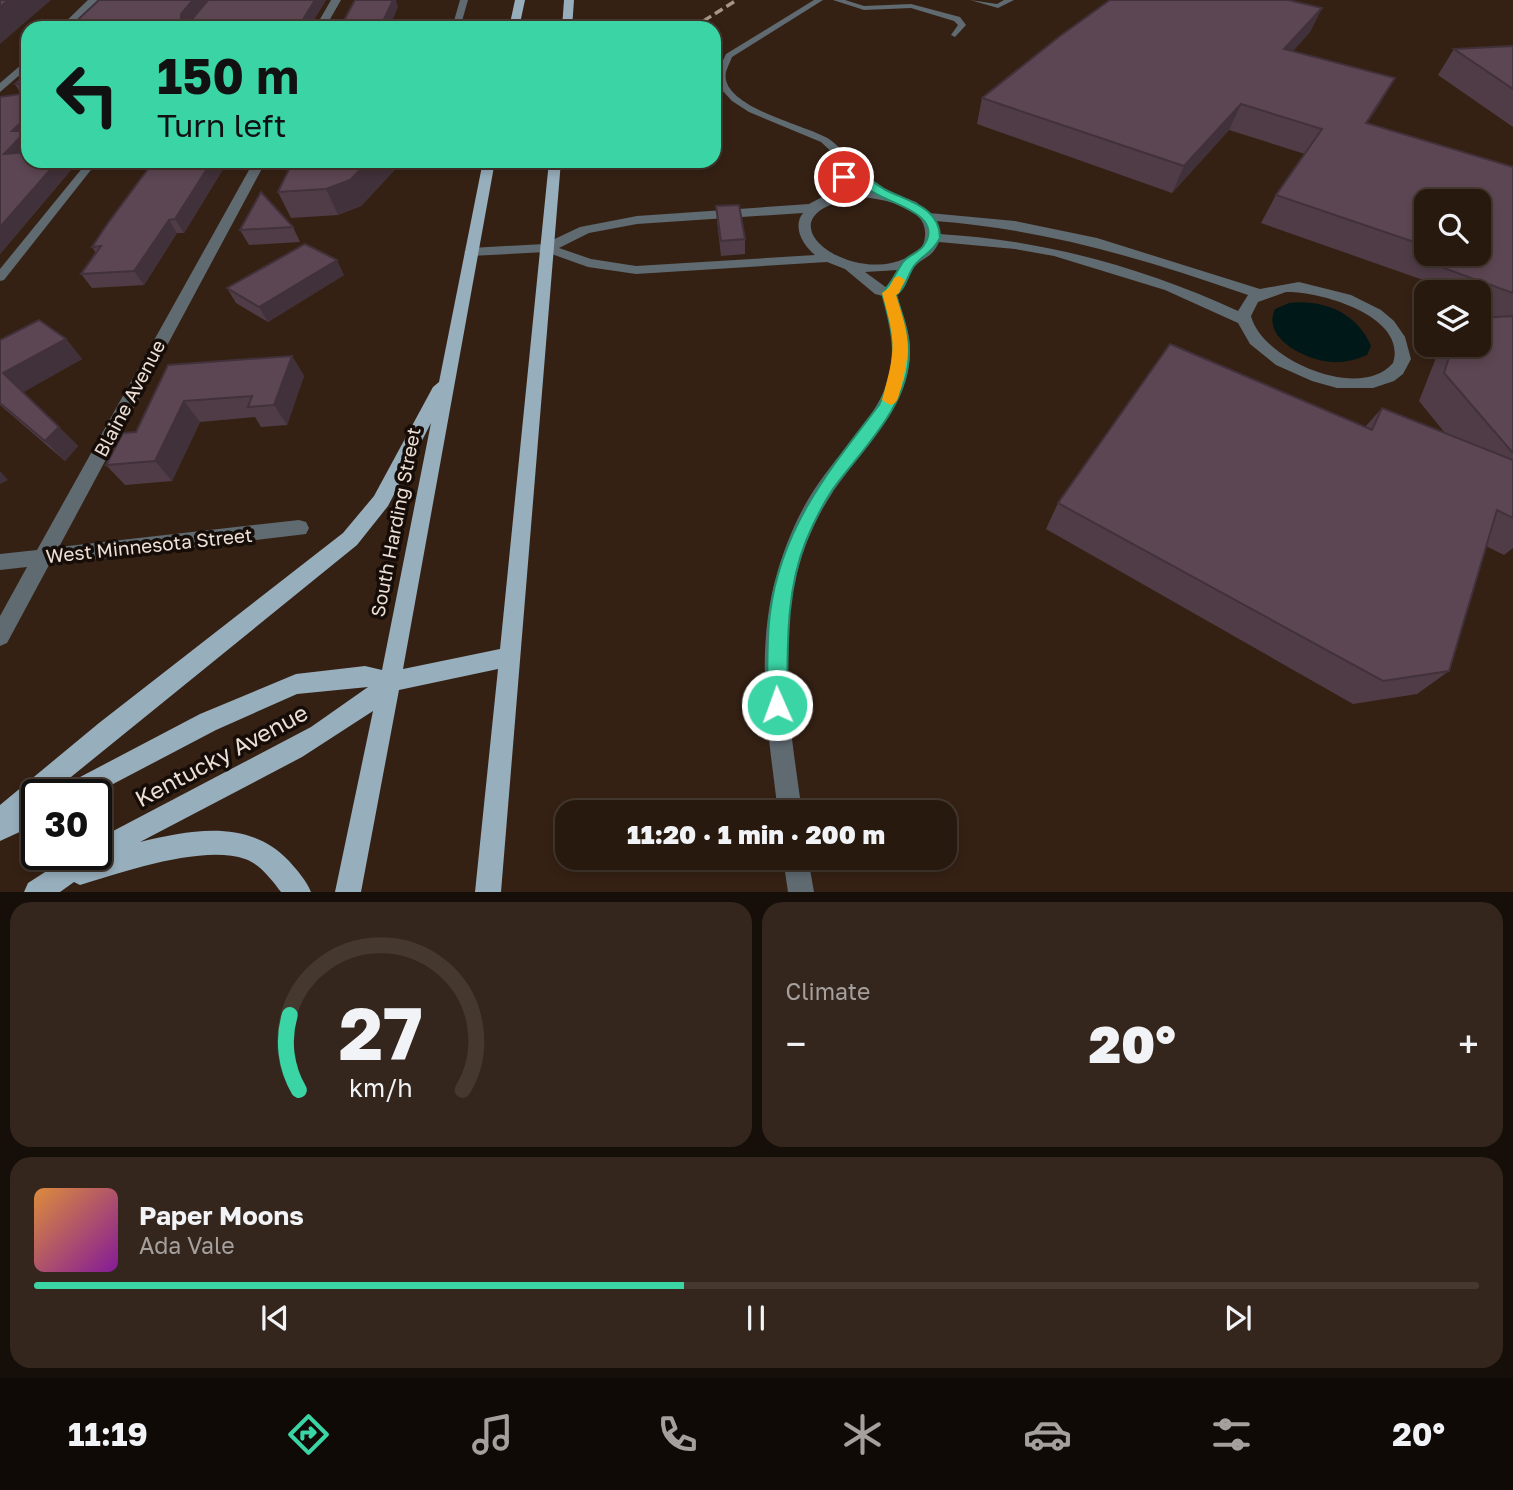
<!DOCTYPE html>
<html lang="en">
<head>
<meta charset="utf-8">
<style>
	body { margin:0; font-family:"Golos Text",sans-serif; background:#34261d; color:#f1f3f6; height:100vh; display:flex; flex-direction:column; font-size:26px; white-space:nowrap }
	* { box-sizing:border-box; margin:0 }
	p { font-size:23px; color:#a5a09e }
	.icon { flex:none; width:38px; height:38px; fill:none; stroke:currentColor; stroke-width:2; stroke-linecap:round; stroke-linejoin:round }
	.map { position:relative; height:892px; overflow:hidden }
	.side { display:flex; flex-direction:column; gap:10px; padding:10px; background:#160e08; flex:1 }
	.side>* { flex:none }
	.banner { position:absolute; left:21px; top:21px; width:700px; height:147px; border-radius:21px; box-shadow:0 4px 10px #0003,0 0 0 2px #44382f; background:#3ad4a5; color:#111; overflow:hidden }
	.tools { position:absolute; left:1414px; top:189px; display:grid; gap:14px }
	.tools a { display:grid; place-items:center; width:77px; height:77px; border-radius:14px; background:#28190f; box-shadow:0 4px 10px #0003,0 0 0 2px #44382f; font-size:35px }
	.speed { position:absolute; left:21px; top:779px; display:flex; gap:14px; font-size:35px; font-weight:700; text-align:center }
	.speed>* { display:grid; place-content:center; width:91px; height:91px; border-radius:50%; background:#28190f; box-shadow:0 4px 10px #0003,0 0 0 2px #44382f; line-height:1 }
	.speed .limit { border:4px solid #111; border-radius:10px; background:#fff; color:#111 }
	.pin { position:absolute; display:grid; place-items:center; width:60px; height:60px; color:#fff; margin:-30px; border:4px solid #fff; border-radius:50%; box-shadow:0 2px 7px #0007 }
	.me { position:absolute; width:77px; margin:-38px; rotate:358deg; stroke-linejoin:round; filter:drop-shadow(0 0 5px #0008) }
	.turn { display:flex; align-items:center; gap:24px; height:147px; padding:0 21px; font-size:32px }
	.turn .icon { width:91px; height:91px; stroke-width:2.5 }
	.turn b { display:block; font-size:49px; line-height:60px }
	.big { font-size:52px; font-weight:800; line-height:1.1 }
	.side .card { flex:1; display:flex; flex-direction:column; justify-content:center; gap:10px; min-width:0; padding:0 24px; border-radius:21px; background:#34261d }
	.side .dial { align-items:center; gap:0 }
	.dial svg { height:182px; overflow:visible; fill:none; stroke:#44382f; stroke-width:7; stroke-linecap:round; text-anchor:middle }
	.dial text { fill:#f1f3f6; stroke:none }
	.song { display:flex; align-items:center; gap:21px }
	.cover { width:84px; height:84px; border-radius:10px; background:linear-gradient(135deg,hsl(30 70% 55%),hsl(290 70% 35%)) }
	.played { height:7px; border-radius:4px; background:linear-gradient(90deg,#3ad4a5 45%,#44382f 45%) }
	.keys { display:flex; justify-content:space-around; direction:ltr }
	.heat { display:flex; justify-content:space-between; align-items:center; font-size:38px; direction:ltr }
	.side .tiles { flex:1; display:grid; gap:10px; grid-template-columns:1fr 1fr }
	.card:last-child { grid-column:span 2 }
	.trip { position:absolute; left:555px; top:800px; width:402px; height:70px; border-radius:21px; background:#28190f; box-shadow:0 4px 10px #0003,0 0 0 2px #44382f; font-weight:800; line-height:70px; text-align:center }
	.dock { display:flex; height:112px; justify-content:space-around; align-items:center; background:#100a06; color:#a5a09e }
	.dock .icon { width:49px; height:49px }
	.dock .current { color:#3ad4a5 }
	.dock b { font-size:32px; color:#f1f3f6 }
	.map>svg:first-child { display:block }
	.water { fill:#001818 }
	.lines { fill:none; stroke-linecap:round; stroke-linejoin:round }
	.lane { fill:#5f6a71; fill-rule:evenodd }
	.street { fill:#5f6a71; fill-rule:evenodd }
	.primary { fill:#97aebc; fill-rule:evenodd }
	.rail { stroke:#a5958b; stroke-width:3.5; stroke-dasharray:9 4.5; stroke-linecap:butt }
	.wall { fill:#503c47; fill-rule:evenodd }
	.shaded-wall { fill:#41313a }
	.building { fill:#5d4653; stroke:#41313a; stroke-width:2 }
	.route { fill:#3ad4a5; stroke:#268a6b; stroke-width:2 }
	.slow { fill:#f59e0b }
	.labels { text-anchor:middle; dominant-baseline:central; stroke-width:7; stroke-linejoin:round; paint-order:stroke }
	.street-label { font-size:19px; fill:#ecdfd6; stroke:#160d08 }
	.near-street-label { font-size:23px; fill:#ecdfd6; stroke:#160d08 }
</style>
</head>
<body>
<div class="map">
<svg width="1513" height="892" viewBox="0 0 1513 892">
	<rect width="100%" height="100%" fill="#352114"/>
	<path class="water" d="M1289 303C1324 299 1357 313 1371 346L1367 355C1353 361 1339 364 1324 361 1301 357 1262 337 1275 309Z"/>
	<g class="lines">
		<g class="lane">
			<polygon points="460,0 468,0 460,28 452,28"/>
			<path d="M814 0H823L732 57C730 62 727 68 726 72 719 107 807 125 829 139 842 148 849 160 856 173L851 176 847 175 837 157 821 142 749 112 732 101 720 88 717 73 726 54Z"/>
			<polygon points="833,0 845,0 864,6 911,4 960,17 966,25 955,37 951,35 958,25 954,21 911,8 864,10"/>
			<polygon points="970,0 997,4 1004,0 1014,0 998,8"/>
			<polygon points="88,161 98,161 4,280 0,281 0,269"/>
		</g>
		<g class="street">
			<polygon points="88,0 98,0 70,28 59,28"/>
			<polygon points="331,0 341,0 325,28 315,28"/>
			<polygon points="28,59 28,68 0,92 0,83"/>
			<polygon points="254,161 266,161 59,547 299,520 306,522 309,528 306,534 49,565 7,643 0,646 0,616 27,567 0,570 0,554 37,550"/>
			<path d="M851 169 862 172 889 192 916 202 929 213 1015 221 1097 238 1260 289 1299 282 1351 295 1381 310 1394 321 1405 337 1411 359 1403 374 1394 381 1373 388H1337L1312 381 1276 365 1250 344 1238 323 1165 290 1054 256 1015 249 939 242C931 259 925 256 915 266 906 273 906 288 897 295 902 312 909 329 910 347 912 405 860 450 831 495 815 519 804 546 797 573 777 652 791 733 802 812H778C768 732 754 649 778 570 787 540 800 510 818 484 847 442 890 406 894 353 896 333 888 314 883 296L875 294 845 269 827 262 636 274 588 267 546 252 471 256 464 252 471 248 544 244 580 227 637 216 809 204 824 196 840 174ZM852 177 854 178 871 190 840 192ZM863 197C884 200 928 206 925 236 924 249 917 253 906 258 847 287 750 212 863 197ZM803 213C792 227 803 245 815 255L636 266 591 259 559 248 589 233 637 224ZM935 221C1044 229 1145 259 1248 295L1238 311C1142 267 1044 240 939 234ZM898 270 887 288 865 272ZM1286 292C1320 291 1408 316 1393 363 1360 402 1262 360 1251 316L1258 302Z"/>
			<polygon points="783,858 808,858 814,892 788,892"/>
		</g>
		<g class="primary">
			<polygon points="515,0 525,0 519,28 509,28"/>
			<polygon points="564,0 574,0 572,28 562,28"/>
			<path d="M483 161H495L403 669 500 649 549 161H561L501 892H475L498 669 399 690 361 892H335L373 711 302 757 140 842C191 830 248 818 289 861 297 870 306 880 311 892H281C272 880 260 864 245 859 204 844 122 872 80 885L74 882 60 892H24L28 883 73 854H96V840L311 727 368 687 297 694 216 730 94 794H59L63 786 200 714 296 674 365 666 382 670 431 423 388 506 357 545 50 794H37V824L0 841V805L99 723 343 533 374 496 433 387 439 382Z"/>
		</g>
		<polyline class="rail" points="692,28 737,0"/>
	</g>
	<g class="wall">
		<polygon points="326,0 309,28 69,28"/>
		<path d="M1322 8 1310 32 1293 51 1395 78 1367 123 1513 167V548L1504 555 1486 546 1449 671 1417 694 1353 704 1046 529 1058 503 1365 427 1382 408 1445 433 1419 401 1441 345H1479L1480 318 1479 317V292H1426V298L1419 295 1426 281 1261 223 1276 195 1305 154 1229 130 1172 193 977 124 982 98ZM1426 201 1479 254H1426Z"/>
		<polygon points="1513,46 1513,127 1438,75 1454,49"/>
		<polygon points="28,71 27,152 76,164 0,254 0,97 21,94 15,84"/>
		<polygon points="154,161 228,161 184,233 177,233 144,285 92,288 81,274 96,253 92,247"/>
		<polygon points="293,161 403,161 361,206 338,215 291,218 278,192"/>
		<polygon points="716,206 745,239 745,254 721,256 717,221"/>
		<polygon points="293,227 300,242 249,245 240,230"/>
		<polygon points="344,275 268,322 236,303 227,288"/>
		<polygon points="66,339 82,359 23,392 78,446 65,461 0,405 0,340"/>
		<polygon points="292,356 304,376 287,425 261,427 255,417 200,422 172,481 125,485 106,465 136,432 168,365"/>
	</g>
	<g class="shaded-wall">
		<polygon points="8,0 51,0 0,44 0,7"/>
		<polygon points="193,0 209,0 188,25 181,18 181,14"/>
		<polygon points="315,0 326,0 309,28 305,28 302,21"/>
		<polygon points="391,0 396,0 398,7 389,28 380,28"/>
		<polygon points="1322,8 1310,32 1272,74 1284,49"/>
		<polygon points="286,21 288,28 281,28"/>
		<polygon points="1395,78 1380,104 1350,149 1366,123"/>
		<polygon points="1241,104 1229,130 1172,193 1184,166"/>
		<polygon points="28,116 28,152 14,167 4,154 12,131"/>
		<polygon points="58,161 74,161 76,164 0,254 0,227"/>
		<polygon points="212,161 228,161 184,233 175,219"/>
		<polygon points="369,161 403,161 361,206 338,215 326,189"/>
		<polygon points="169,220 177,233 144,285 134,271"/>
		<polygon points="337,260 344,275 268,322 259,307"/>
		<polygon points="66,339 82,359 22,393 3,373"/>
		<polygon points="292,356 304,376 287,425 274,405"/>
		<polygon points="184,401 200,422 172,481 155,461"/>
		<polygon points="59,427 78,446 65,461 45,441"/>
		<polygon points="0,471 8,480 0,484"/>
	</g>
	<g class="building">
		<polygon points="0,0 8,0 0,7"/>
		<polygon points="99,0 193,0 181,14 181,18 193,18 208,0 315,0 302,21 286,21 281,28 193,28 196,24 119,27 118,28 69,28"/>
		<polygon points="355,0 393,0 380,28 340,28"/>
		<polygon points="1110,0 1288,0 1322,8 1284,49 1395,78 1366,123 1513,167 1513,293 1441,267 1447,254 1479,254 1479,201 1426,201 1426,246 1276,195 1322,129 1241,104 1184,166 982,98 1060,36"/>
		<polygon points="1513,46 1513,89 1454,49"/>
		<polygon points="28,71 28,116 12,131 26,131 4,154 28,152 28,161 58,161 0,227 0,97 21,94 21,84 15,84"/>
		<polygon points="154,161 212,161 175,219 169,220 134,271 81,274 101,246 92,247 108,223"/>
		<polygon points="293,161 369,161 350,180 326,189 278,192"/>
		<polygon points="261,192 293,227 240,230"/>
		<polygon points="739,205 745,239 721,241 716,206"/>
		<polygon points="305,244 337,260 259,307 227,288"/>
		<polygon points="1513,316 1513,453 1444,373 1453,345 1479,345 1479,318"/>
		<polygon points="39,320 66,339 3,373 59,427 45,441 0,403 0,340"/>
		<polygon points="1170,344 1372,430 1382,408 1513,460 1513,518 1497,510 1449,671 1383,681 1058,503"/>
		<polygon points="292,356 274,405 248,407 252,396 184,401 155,461 106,465 123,433 136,432 168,365"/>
	</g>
	<path class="route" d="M850 170C864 173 872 182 884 189 906 201 940 206 940 238 932 254 923 254 914 266 907 276 906 288 896 295 901 313 909 332 909 352 909 406 863 448 833 489 823 504 813 524 806 541 785 593 788 650 787 705L784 712 777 715 770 712 767 705C768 675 766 643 770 613 781 528 829 470 879 405 900 363 894 335 882 293 892 283 895 274 903 262 908 255 919 253 924 245 943 217 897 205 880 196 870 191 862 186 854 178L840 179V175Z"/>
	<path class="slow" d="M899 276 905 280 899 293 896 295C909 337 912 344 901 388 898 396 899 403 890 405L882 400C896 349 896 344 882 293L889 288 894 278Z"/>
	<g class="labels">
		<g class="street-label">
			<text transform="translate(129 398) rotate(-62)">Blaine Avenue</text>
			<text transform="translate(395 522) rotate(-79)">South Harding Street</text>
			<text transform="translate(149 545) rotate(-6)">West Minnesota Street</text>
		</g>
		<g class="near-street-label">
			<text transform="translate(221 755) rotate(-28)">Kentucky Avenue</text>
		</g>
	</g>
</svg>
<div class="tools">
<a><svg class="icon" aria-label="search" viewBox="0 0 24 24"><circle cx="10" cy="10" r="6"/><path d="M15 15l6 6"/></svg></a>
<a><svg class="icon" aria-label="layers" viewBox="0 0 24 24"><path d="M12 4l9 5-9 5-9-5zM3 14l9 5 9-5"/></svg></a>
</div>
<div class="speed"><div class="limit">30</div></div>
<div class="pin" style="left:844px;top:177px;background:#d93025"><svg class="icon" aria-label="arrive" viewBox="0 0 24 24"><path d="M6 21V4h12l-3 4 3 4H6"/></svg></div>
<svg class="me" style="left:777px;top:705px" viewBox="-20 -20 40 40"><circle r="17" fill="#3ad4a5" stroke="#fff" stroke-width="3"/><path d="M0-11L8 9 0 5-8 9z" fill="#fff"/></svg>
<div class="trip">11:20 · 1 min · 200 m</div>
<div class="banner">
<div class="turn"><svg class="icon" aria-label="left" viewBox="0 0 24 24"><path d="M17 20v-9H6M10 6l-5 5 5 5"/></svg><div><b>150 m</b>Turn left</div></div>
</div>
</div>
<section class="side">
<div class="tiles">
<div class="card dial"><svg viewBox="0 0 100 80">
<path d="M14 69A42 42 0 1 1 86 69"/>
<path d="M14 69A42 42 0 0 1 10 36" stroke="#3ad4a5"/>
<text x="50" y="56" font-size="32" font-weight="700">27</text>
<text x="50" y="72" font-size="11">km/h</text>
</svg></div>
<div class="card"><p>Climate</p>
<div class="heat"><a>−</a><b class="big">20°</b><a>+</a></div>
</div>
<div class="card">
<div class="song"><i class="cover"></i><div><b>Paper Moons</b><p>Ada Vale</p></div></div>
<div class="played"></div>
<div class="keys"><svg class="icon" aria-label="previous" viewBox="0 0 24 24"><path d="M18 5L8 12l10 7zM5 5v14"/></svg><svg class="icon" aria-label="pause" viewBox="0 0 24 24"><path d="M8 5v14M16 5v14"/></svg><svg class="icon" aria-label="next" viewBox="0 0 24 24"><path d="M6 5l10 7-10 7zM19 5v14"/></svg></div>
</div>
</div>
</section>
<nav class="dock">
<b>11:19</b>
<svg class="icon current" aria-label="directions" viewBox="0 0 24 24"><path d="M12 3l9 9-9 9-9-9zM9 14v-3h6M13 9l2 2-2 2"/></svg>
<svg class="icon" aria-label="music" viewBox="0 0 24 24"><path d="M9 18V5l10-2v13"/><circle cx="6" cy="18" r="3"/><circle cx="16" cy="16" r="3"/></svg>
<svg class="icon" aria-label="phone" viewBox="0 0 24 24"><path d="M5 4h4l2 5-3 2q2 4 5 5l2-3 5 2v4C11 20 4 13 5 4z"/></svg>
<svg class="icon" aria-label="climate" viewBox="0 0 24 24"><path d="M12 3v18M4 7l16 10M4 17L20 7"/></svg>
<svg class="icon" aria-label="car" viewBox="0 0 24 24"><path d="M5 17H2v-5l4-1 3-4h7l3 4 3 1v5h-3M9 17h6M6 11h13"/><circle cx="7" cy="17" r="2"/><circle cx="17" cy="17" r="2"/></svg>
<svg class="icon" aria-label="filters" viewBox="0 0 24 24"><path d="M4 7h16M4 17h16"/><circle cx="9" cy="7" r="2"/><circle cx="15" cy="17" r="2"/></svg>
<b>20°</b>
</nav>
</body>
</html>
